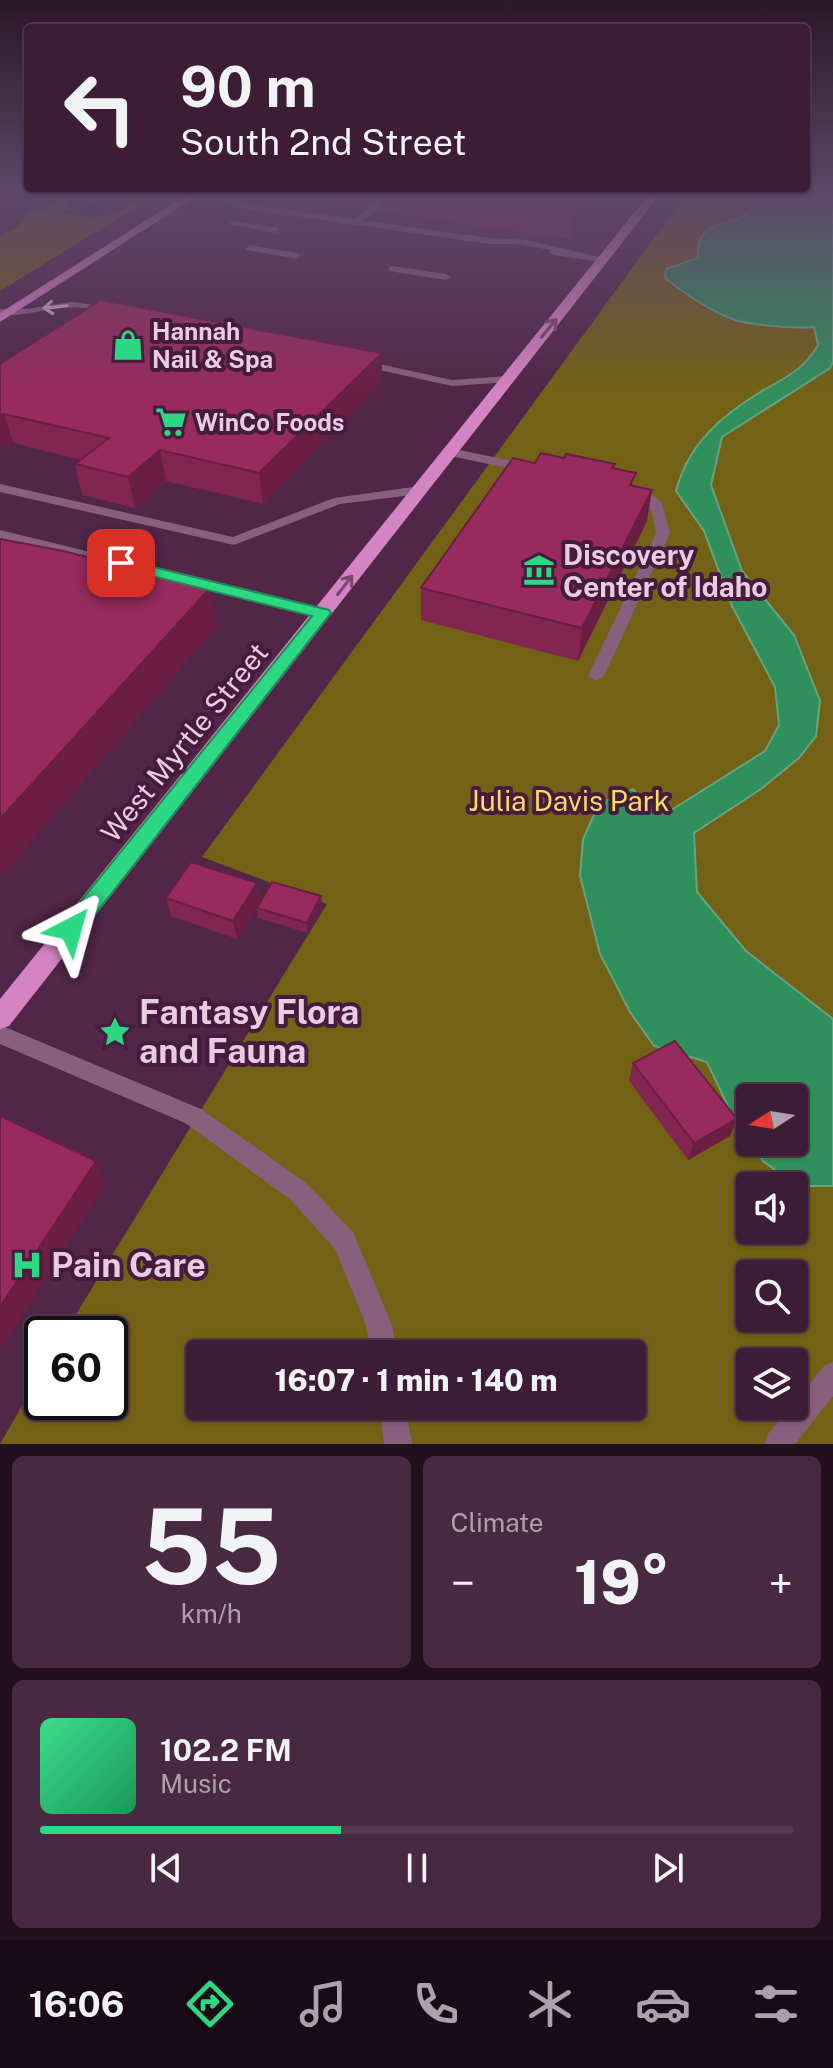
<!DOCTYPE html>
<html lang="en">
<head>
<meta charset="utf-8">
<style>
	body { margin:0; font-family:"Public Sans",sans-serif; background:#482942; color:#f1f3f6; height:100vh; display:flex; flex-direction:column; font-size:30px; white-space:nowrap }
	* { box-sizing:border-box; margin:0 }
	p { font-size:26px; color:#ada1ad }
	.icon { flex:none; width:44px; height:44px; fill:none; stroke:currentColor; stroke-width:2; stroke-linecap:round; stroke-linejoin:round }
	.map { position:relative; height:1444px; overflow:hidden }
	.panel { display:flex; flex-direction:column; gap:12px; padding:12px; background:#220f1e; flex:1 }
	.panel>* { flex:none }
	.guide { position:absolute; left:24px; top:24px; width:786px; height:168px; border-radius:8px; box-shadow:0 2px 6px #0004,0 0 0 2px #563a51; background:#3d1c36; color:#f1f3f6; overflow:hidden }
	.needle { width:52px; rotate:258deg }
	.tools { position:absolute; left:736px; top:1084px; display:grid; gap:16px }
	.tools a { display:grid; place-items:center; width:72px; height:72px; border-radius:8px; background:#3d1c36; box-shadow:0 2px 6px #0004,0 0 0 2px #563a51; font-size:40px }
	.speed { position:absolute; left:24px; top:1316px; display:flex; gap:16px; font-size:40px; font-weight:700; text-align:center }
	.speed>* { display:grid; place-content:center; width:104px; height:104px; border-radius:50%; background:#3d1c36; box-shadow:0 2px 6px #0004,0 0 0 2px #563a51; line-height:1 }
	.speed .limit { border:4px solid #111; border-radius:12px; background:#fff; color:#111 }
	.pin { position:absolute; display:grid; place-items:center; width:68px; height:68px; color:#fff; margin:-34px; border-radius:16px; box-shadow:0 4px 12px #0006 }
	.me { position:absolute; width:88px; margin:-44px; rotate:39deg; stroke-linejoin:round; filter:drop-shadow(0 0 6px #0008) }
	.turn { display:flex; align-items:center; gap:28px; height:168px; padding:0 24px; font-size:36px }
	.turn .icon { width:104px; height:104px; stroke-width:2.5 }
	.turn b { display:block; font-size:56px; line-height:68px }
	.big { font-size:60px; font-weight:800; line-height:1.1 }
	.panel .card { flex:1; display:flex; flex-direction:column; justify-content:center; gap:12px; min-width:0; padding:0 28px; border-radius:12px; background:#482942 }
	.panel .dial { align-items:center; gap:0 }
	.dial b { font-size:104px; line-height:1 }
	.song { display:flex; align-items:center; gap:24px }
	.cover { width:96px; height:96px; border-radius:12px; background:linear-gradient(135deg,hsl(150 70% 55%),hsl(150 70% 35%)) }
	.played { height:8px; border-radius:4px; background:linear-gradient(90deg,#2dd884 40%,#563a51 40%) }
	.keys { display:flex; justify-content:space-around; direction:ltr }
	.heat { display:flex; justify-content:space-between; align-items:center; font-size:44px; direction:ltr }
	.panel .tiles { flex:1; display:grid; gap:12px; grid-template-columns:1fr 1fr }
	.card:last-child { grid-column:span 2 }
	.trip { position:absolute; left:186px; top:1340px; width:460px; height:80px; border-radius:8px; background:#3d1c36; box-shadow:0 2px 6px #0004,0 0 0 2px #563a51; font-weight:800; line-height:80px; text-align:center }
	.dock { display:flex; height:128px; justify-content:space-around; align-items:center; background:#180b16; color:#ada1ad }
	.dock .icon { width:56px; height:56px }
	.dock .active { color:#2dd884 }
	.dock b { font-size:36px; color:#f1f3f6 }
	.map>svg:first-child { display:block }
	.green { fill:#736215; fill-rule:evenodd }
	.water { fill:#30905b; stroke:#67a283; stroke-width:2 }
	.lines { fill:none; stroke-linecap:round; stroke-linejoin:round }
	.service { fill:#88607e; fill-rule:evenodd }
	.minor { fill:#88607e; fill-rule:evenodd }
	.tertiary { fill:#88607e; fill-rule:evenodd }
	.primary { fill:#d584c3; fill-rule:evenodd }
	.wall { fill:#822551 }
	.shaded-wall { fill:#6a1e42 }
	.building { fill:#972b5e; stroke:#6a1e42; stroke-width:2 }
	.oneway { stroke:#d0b2c8 }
	.oneway2 { stroke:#7f4573 }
	.route { fill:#2dd884; stroke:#1d8c56; stroke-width:2 }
	.labels { text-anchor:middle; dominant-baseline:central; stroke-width:8; stroke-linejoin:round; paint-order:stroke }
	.far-poi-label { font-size:24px; font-weight:bold; fill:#e8cde1; stroke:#461b3d; text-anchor:start }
	.poi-label { font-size:28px; font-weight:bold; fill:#e8cde1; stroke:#461b3d; text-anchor:start }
	.street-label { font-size:28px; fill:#e8cde1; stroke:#461b3d }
	.park-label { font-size:28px; fill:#f9db60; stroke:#461b3d }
	.near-poi-label { font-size:34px; font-weight:bold; fill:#e8cde1; stroke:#461b3d; text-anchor:start }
</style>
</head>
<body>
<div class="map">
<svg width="833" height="1444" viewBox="0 0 833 1444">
	<rect width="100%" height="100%" fill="#512648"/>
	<g class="green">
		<path d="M687 193H833V1444H0L42 1371V1402H110V1334H64L327 904 202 857ZM750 1098H794V1142H750ZM750 1186H794V1230H750ZM750 1274H794V1318H750ZM200 1354H632V1406H200ZM750 1362H794V1406H750Z"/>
		<path d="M68 196 74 198 66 203 69 208 62 213C90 217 107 222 129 204L101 200 93 204 83 203 93 197 141 204 0 291V237L19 225 28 212 41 211Z"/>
	</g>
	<path class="water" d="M749 193H833V362L830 368 722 437 711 485 742 571 794 635 820 701 816 736 799 758 761 789 694 833 697 892 746 951 833 1019V1186H797L763 1161 750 1142H794V1098H750V1142L734 1119 707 1062 654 1046 630 1012 600 954 580 876 583 839 599 804 633 789 650 810 665 814 765 751 779 725 775 687 732 606 704 531 676 491C688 444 722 415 762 391 786 377 804 370 818 345L814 327C798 329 750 325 735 320 711 312 684 293 665 278L666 269 698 258C694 217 735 227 747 213 751 208 749 199 749 193Z"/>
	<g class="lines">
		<g class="service">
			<polygon points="119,193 192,195 196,197 192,199 153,200"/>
			<polygon points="387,193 397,193 359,224 353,224 353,220"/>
			<polygon points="229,221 276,227 280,230 276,233 232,225"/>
			<polygon points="250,245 297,253 301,256 297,259 247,250 246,248"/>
			<polygon points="392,266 446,274 451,277 446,280 389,271 389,267"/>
			<path d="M71 302 102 306 116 314 111 317C103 314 95 309 86 308 57 304 29 317 0 315V309H27Z"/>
			<polygon points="361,360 452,380 509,376 514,379 509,382 452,386 357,365 356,363"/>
			<polygon points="450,448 527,464 533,468 527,472 446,455 446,449"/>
			<polygon points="0,484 233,537 334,498 420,486 426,490 420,494 340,504 234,545 0,492"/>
			<path d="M632 487 650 493 662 503 670 533 604 676 596 681 588 676 656 533C650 499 651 509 626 491Z"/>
			<polygon points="833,1362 833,1396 795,1444 764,1444 768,1434 791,1406 794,1406 794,1403 824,1366"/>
		</g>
		<g class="minor">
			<polygon points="0,530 323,609 330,613 323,617 0,538"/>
			<polygon points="0,1025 201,1109 306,1183 353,1232 392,1325 397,1354 371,1354 366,1325 335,1249 290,1199 185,1123 0,1044"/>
			<polygon points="379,1406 405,1406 412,1444 384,1444"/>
		</g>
		<polygon class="tertiary" points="192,195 238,199 242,201 238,203 489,238 527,240 608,259 604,262 553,255 549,252 550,250 517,244 489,244 233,207 225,202 189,199"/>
		<g class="primary">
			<polygon points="189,193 202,193 0,322 0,313"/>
			<polygon points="650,193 661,193 9,1026 0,1029 0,999"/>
		</g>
	</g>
	<g class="wall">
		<polygon points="257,194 609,194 569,239 380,211 380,195 363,208"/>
		<polygon points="382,353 382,381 263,504 166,481 135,508 82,495 75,464 81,460 13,443 0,447 0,364"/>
		<polygon points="614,468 634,486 647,521 578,661 421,620 421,588"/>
		<polygon points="257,883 260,902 237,939 171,916 166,898"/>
		<polygon points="321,896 322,906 308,933 258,918 257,908"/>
		<polygon points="633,1063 730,1136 688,1160 629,1081"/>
	</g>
	<g class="shaded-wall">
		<polygon points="0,194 39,194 0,214"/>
		<polygon points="363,194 380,194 380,195 363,208"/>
		<polygon points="586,194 609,194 569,239 572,209"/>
		<polygon points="382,353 382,381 263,504 259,473"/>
		<polygon points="4,414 13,443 0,447 0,415"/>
		<polygon points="160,450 166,481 135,508 128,477"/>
		<polygon points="652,490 647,521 578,661 582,628"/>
		<polygon points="211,587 217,627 0,878 0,819"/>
		<polygon points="257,883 260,902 237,939 233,921"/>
		<polygon points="321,896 322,906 308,933 307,923"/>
		<polygon points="737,1119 730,1136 688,1160 694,1143"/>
		<polygon points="96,1161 106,1184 2,1348 0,1345 0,1307"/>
	</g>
	<g class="building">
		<polygon points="461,194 586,194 572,209"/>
		<polygon points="101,300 382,353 259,473 160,450 128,477 75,464 109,438 4,414 0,415 0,364"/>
		<polygon points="541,453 564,458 566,454 615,464 612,468 636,473 630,485 652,490 582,628 421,588 513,458 535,463"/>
		<polygon points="0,539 63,551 211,587 0,819"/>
		<polygon points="191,862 257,883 233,921 166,898"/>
		<polygon points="272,882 321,896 307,923 257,908"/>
		<polygon points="675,1041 737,1119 694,1143 633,1063"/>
		<polygon points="0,1116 96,1161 0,1307"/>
	</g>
	<defs><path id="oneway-shaft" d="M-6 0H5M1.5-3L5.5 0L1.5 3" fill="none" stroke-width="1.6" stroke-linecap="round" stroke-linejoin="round" transform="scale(2)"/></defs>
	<use class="oneway" href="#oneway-shaft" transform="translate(55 307) rotate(174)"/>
	<g class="oneway2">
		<use href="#oneway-shaft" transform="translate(549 328) rotate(-51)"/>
		<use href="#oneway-shaft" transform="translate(345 585) rotate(-52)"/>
	</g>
	<linearGradient id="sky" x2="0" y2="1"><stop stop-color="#2d1528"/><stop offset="0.49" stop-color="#5f476a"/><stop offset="1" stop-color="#5f476a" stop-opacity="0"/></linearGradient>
	<rect width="833" height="396" fill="url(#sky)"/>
	<polygon class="route" points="121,559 329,610 331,613 79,935 71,938 63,935 60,929 63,923 312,616 116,567 114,563"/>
	<defs>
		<symbol id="shop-bare" viewBox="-9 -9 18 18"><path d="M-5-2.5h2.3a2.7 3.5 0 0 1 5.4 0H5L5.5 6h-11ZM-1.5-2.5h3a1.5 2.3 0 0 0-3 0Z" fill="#2dd884" stroke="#461b3d" stroke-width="2.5" paint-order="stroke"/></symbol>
		<symbol id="supermarket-bare" viewBox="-9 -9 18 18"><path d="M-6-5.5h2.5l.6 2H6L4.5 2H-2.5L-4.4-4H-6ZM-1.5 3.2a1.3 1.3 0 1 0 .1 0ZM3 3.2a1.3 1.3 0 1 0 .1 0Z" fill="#2dd884" stroke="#461b3d" stroke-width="2.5" paint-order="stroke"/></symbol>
		<symbol id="museum-bare" viewBox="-9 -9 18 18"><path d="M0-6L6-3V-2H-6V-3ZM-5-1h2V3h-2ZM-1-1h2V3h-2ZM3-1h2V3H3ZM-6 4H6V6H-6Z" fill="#2dd884" stroke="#461b3d" stroke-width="2.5" paint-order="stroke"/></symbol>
		<symbol id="sight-bare" viewBox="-9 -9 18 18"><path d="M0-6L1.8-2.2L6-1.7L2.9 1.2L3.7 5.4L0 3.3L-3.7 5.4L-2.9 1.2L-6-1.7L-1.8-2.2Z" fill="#2dd884" stroke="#461b3d" stroke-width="2.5" paint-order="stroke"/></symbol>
		<symbol id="hospital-bare" viewBox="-9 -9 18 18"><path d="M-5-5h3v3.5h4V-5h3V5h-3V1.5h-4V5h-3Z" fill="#2dd884" stroke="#461b3d" stroke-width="2.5" paint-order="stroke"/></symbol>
	</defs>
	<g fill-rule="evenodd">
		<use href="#shop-bare" x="106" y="323" width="44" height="44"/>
		<use href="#supermarket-bare" x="149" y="400" width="44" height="44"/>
		<use href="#museum-bare" x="517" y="548" width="44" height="44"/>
		<use href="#sight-bare" x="93" y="1010" width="44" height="44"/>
		<use href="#hospital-bare" x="5" y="1243" width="44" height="44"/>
	</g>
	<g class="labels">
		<g class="far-poi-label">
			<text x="152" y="331">Hannah<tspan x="152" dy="28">Nail &amp; Spa</tspan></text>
			<text x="195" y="422">WinCo Foods</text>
		</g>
		<g class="poi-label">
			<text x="563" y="554">Discovery<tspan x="563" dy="32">Center of Idaho</tspan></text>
		</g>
		<g class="street-label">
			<text transform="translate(184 742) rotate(-51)">West Myrtle Street</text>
		</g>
		<g class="park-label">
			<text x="569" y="800">Julia Davis Park</text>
		</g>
		<g class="near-poi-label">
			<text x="139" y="1012">Fantasy Flora<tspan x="139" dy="39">and Fauna</tspan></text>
			<text x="51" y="1265">Pain Care</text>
		</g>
	</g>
</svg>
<div class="tools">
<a><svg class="needle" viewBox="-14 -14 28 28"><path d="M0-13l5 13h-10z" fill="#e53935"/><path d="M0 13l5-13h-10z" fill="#ada1ad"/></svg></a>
<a><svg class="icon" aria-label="sound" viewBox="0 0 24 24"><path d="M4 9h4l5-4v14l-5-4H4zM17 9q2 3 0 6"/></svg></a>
<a><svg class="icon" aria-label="search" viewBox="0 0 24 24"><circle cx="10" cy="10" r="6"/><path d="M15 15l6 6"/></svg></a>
<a><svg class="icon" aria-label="layers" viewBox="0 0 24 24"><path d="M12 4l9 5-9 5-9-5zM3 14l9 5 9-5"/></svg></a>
</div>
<div class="speed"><div class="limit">60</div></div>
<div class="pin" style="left:121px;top:563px;background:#d93025"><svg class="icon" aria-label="arrive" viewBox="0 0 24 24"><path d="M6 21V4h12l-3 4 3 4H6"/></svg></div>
<svg class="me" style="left:71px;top:929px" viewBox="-20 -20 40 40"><path d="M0-17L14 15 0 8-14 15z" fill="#2dd884" stroke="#fff" stroke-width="4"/></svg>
<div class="trip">16:07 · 1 min · 140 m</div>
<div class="guide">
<div class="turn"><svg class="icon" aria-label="left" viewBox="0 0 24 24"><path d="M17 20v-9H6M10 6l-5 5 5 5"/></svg><div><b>90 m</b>South 2nd Street</div></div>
</div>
</div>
<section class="panel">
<div class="tiles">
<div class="card dial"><b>55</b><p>km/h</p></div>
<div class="card"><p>Climate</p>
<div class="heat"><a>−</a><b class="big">19°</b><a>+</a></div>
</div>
<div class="card">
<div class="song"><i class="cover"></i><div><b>102.2 FM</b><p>Music</p></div></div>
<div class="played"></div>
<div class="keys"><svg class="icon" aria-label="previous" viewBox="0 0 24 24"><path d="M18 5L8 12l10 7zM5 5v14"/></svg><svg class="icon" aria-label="pause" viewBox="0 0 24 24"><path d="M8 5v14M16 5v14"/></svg><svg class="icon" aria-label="next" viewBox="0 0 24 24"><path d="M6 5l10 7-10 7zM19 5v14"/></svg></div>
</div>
</div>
</section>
<nav class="dock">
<b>16:06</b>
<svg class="icon active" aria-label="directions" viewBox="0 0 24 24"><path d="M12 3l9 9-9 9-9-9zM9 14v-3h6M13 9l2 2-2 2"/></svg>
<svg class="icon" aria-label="music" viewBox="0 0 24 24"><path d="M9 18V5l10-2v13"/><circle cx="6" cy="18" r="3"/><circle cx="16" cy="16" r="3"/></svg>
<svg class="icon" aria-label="phone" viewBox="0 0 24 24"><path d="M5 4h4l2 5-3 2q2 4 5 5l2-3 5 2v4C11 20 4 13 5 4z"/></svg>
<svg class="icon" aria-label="climate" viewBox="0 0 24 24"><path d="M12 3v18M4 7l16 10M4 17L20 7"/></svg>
<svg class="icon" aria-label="car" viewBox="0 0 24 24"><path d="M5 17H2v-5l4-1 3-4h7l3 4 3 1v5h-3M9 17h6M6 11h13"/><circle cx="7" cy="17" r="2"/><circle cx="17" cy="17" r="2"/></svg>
<svg class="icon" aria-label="filters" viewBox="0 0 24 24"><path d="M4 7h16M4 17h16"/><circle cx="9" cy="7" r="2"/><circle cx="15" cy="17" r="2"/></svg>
</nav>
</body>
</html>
